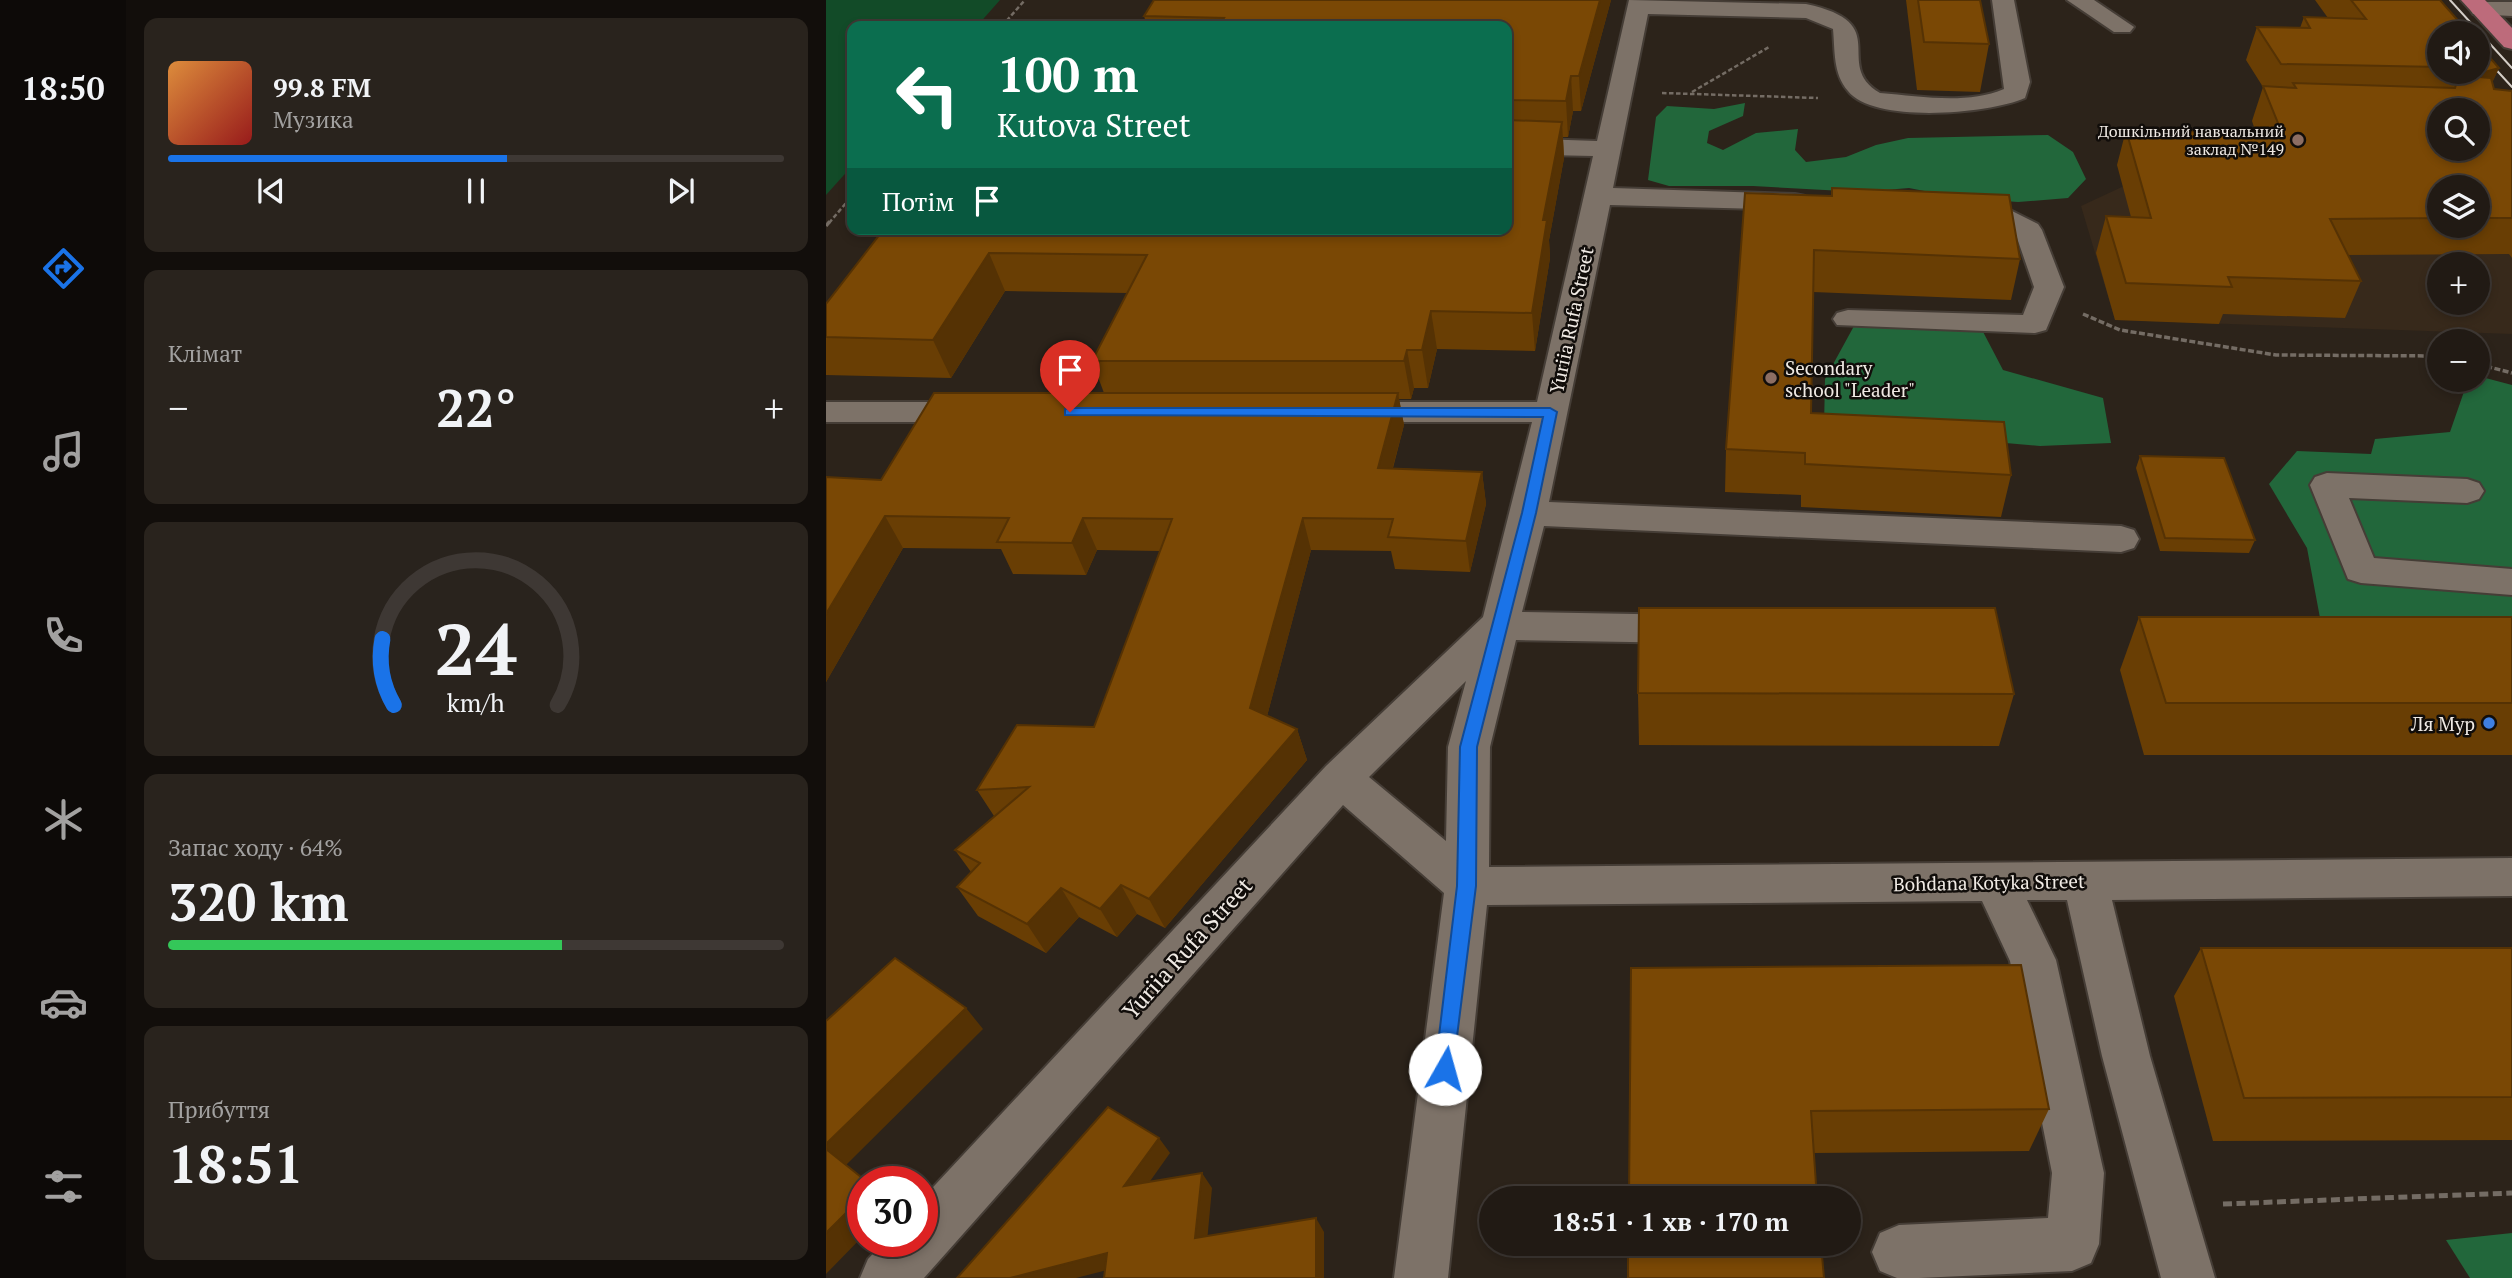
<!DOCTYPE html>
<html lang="uk">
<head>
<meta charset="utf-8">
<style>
	body { margin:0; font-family:"PT Serif",serif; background:#29231d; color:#f1f3f6; height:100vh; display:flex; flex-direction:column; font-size:26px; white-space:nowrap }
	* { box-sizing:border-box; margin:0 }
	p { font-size:23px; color:#a2a1a0 }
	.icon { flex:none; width:38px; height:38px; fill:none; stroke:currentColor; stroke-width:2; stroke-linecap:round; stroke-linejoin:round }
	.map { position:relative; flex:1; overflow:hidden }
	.side { display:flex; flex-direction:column; gap:18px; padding:18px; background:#120e0b; width:700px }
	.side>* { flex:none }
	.guide { position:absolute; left:21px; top:21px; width:665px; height:214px; border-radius:14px; box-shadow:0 4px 10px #0003,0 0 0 2px #3e3834; background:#0b6e4f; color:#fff; overflow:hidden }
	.tools { position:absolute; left:1601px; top:21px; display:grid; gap:14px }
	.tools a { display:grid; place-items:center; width:63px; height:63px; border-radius:50%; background:#211a14; box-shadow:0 4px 10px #0003,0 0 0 2px #3e3834; font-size:35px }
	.speed { position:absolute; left:21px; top:1166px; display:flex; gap:14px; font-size:35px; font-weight:700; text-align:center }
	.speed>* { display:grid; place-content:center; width:91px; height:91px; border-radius:50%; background:#211a14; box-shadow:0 4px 10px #0003,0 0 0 2px #3e3834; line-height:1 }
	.speed .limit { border:10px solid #d22; background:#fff; color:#111 }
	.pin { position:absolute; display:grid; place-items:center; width:60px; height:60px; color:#fff; margin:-72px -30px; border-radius:50% 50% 50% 0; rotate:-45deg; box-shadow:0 0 7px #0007 }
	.pin .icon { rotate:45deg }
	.me { position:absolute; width:77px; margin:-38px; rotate:7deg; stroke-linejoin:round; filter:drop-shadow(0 0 5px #0008) }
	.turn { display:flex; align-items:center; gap:24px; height:147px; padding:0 35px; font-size:32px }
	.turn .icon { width:91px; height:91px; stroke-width:2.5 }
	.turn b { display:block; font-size:49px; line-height:60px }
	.then { display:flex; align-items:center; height:66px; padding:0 35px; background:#0003; gap:14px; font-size:26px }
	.big { font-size:52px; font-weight:800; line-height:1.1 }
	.side .widget { flex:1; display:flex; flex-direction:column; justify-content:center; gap:10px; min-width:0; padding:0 24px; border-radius:14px; background:#29231d }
	.side .dial { align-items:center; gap:0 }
	.dial svg { height:182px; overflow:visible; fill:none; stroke:#3e3834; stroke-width:7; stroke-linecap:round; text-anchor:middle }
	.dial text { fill:#f1f3f6; stroke:none }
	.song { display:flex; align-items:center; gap:21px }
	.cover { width:84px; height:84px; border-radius:10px; background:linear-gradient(135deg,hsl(30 70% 55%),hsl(0 70% 35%)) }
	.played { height:7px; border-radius:4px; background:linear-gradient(90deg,#1a73e8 55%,#3e3834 55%) }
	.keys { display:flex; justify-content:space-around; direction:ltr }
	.heat { display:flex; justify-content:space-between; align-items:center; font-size:38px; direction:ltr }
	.charge { height:10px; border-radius:5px; background:linear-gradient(90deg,#34c759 64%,#3e3834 0) }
	.trip { position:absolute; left:653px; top:1186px; width:382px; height:70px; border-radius:35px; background:#211a14; box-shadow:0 4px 10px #0003,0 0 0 2px #3e3834; font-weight:800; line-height:70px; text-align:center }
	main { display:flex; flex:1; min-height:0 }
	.menu { display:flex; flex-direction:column; width:126px; justify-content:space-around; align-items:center; background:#0d0a08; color:#a2a1a0 }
	.menu .icon { width:49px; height:49px }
	.menu .selected { color:#1a73e8 }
	.menu b { font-size:32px; color:#f1f3f6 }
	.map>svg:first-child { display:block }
	.built { fill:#37291b; fill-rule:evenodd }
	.green { fill:#124b28 }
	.forest { fill:#22673b }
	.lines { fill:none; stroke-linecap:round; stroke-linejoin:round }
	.minor-casing { stroke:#453d36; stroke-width:4 }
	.major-casing { stroke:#453d36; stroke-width:4 }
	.path-far2 { stroke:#746c64; stroke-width:2.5; stroke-dasharray:4.5 2.5; stroke-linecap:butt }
	.path-far1 { stroke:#746c64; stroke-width:3.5; stroke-dasharray:6 2.5; stroke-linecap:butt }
	.path { stroke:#746c64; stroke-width:5; stroke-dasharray:9 4.5; stroke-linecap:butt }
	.minor { fill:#7d7268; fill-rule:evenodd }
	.major { fill:#bd6b7b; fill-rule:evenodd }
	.tram { stroke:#d4cec7; stroke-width:2 }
	.wall { fill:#693e04; fill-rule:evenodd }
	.shaded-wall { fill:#553204 }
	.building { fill:#7a4805; stroke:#553204; stroke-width:2; fill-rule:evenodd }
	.route { fill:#1a73e8; stroke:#114b97; stroke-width:2 }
	.education-dot { fill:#8d6e63; stroke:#110d0a; stroke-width:2.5 }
	.shop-dot { fill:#3f7fe0; stroke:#110d0a; stroke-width:2.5 }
	.labels { text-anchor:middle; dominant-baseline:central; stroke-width:5; stroke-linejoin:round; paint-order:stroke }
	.far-poi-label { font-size:16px; fill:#f0eae4; stroke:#110d0a; text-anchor:end }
	.street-label { font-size:19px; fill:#f0eae4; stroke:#110d0a }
	.poi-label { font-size:19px; fill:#f0eae4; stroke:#110d0a; text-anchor:start }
	.near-street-label { font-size:23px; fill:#f0eae4; stroke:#110d0a }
</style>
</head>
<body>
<main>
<nav class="menu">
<b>18:50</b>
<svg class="icon selected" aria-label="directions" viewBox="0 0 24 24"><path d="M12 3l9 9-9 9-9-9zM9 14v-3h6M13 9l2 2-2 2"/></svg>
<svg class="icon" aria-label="music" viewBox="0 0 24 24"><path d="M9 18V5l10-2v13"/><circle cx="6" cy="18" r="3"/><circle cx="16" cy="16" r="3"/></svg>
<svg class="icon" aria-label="phone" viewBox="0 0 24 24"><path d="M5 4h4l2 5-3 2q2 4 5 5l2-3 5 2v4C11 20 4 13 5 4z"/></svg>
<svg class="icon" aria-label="climate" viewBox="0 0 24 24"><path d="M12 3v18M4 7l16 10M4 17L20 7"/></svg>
<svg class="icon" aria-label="car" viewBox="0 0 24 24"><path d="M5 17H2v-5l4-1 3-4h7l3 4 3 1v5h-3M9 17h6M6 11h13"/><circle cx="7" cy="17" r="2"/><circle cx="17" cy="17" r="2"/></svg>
<svg class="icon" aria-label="filters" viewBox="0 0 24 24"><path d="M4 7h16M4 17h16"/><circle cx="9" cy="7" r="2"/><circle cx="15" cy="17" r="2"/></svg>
</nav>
<section class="side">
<div class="widget">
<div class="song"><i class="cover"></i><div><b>99.8 FM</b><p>Музика</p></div></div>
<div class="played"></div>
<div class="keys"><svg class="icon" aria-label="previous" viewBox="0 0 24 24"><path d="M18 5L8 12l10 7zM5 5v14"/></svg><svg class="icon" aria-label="pause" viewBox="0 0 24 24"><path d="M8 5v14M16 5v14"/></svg><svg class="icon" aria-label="next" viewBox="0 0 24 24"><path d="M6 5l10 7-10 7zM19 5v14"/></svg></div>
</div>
<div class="widget"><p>Клімат</p>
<div class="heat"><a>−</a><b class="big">22°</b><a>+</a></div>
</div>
<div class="widget dial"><svg viewBox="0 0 100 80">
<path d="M14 69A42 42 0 1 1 86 69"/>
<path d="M14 69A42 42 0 0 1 9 40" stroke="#1a73e8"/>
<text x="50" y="56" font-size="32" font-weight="700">24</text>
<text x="50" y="72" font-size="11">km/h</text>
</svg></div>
<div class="widget"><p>Запас ходу · 64%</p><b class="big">320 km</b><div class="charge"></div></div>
<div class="widget"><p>Прибуття</p><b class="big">18:51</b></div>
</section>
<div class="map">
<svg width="1686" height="1278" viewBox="0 0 1686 1278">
	<rect width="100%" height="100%" fill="#2c231a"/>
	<path class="built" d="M1298 186 1614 226H1652L1686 202V334L1289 320 1255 206ZM1614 264H1652V303H1614Z"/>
	<polygon class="green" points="0,0 174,0 151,26 26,26 26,166 0,195"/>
	<g class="forest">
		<polygon points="919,103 917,116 883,131 881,143 897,150 930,133 972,129 969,150 980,162 1020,157 1050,145 1082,138 1222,135 1247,152 1260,179 1242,198 1192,202 1134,198 1083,188 1036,192 927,186 843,186 822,180 830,117 841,106 888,109"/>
		<polygon points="1028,326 1154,326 1177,370 1277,398 1285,443 1214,446 998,427 999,379"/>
		<polygon points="1652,376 1686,385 1686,622 1494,618 1481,548 1443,484 1471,451 1545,454 1549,439 1624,432 1642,380 1652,380"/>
		<polygon points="1686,1233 1686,1278 1644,1278 1620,1240"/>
	</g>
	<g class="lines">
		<defs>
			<g id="minor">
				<path d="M803 0 980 4C1070 23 1005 64 1054 93 1094 96 1140 105 1178 89L1166 0H1188L1204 82 1199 98C1163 114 1048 124 1022 91 1007 74 1009 51 1007 29L980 18 822 14 787 188 969 194 979 196 983 202 979 208 969 210 784 205 723 502 1295 526 1308 530 1313 539 1308 548 1295 552 718 526 696 612 864 615 878 619 883 629 878 639 864 643 690 640 664 747 663 867 1686 858V896L1286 900 1324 1056 1389 1278H1335L1276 1056 1241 900H1201L1230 960 1278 1173 1273 1244 1265 1263 1246 1271 1093 1278H1071L1054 1271 1046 1252 1054 1233 1073 1225 1222 1218 1226 1173 1184 961 1156 901 661 905 622 1278H568L618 893 517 805 98 1278H34L42 1259 59 1241H96V1199L500 766 657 617 706 422H524L512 419 508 412 512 405 524 402H711L767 156 681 154V138L771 141ZM640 681 622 747 620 841 543 777Z"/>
				<polygon points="1241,0 1268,0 1308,27 1304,32 1288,32"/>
				<polygon points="1655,2 1686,2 1686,16 1647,14 1644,9"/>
				<polygon points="1141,198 1166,201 1212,224 1216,230 1238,287 1220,330 1209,333 1011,325 1007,319 1011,313 1022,310 1197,315 1208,287 1190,235 1150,215 1131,212 1127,206 1131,200"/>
				<polygon points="0,402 148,402 160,405 164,412 160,419 148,422 0,422"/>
				<polygon points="1501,473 1641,479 1653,483 1658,491 1653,499 1641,503 1523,498 1548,558 1686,569 1686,595 1535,583 1522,579 1484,485 1489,477"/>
			</g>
			<polygon id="major" points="1635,0 1659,0 1686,28 1686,49 1678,47"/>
		</defs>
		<use href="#minor" class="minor-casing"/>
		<use href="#major" class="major-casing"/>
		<g class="path-far2">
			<polyline points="176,26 199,0"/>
			<polyline points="866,92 943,47"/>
			<polyline points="836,93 992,98"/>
			<polyline points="3,223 26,196"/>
		</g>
		<g class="path-far1">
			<polyline points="0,226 4,221"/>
			<polyline points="1257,314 1294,330 1450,355 1614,356"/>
			<polyline points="1652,364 1686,373"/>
		</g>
		<polyline class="path" points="1397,1204 1686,1193"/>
		<use href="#minor" class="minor"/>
		<use href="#major" class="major"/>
		<g class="tram">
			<polyline points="1624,0 1686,68"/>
			<polyline points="1652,50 1686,87"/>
		</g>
	</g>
	<g class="wall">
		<polygon points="785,0 755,111 747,111 742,137 737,137 738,158 723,240 724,258 709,351 611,349 602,388 588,388 585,399 573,399 578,425 567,468 656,472 660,504 644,572 569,569 565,551 485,550 441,716 471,729 481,760 339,928 311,914 291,937 253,917 220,953 152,916 131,887 145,872 129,850 168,816 151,790 268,727 334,551 271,550 260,575 187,574 175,549 77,548 0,682 0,477 55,480 278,393 266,361 302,293 179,291 125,378 0,375 0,337 58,229 681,229 681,26 321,26 318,16"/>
		<polygon points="1080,0 1154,0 1163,44 1154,92 1091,90"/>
		<path d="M1489 0H1614V72H1652L1673 68 1666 82 1668 89 1686 91V258L1683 254 1522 255 1535 281 1519 318 1397 314 1393 324 1289 320 1270 253 1280 216 1305 217 1291 165 1300 130 1430 133 1426 121 1437 87 1420 60 1431 27 1474 28 1478 17 1502 18ZM1614 187H1652V226H1614Z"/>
		<polygon points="919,193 1194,259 1185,300 987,292 985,413 1185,475 1175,517 975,507 975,495 899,492 900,449"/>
		<polygon points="1314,456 1429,540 1423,553 1334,551 1310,468"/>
		<polygon points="1313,617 1686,617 1686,755 1318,755 1294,670"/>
		<polygon points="812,693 1188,694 1173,746 813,745"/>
		<polygon points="1375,948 1686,948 1686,1140 1387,1141 1348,996"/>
		<polygon points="805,968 1223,1109 1203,1151 988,1153"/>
	</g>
	<g class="shaded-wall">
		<polygon points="774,0 785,0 755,111 753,76"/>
		<polygon points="1673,68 1657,103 1640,108 1655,73"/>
		<polygon points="745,76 747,111 742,137 740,101"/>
		<polygon points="736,122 738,158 723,240 724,258 709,351 706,313 717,220"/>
		<polygon points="163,253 179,291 125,378 107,340"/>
		<polygon points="605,311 611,349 602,388 596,350"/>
		<polygon points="581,350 588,388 585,399 578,361"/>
		<polygon points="572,393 578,425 558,500 552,468"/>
		<polygon points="656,472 660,504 644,572 640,541"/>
		<polygon points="59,516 77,548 0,682 0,614"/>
		<polygon points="257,518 271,550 260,575 246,543"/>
		<polygon points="477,518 485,550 435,739 424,708"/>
		<polygon points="471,729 481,760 339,928 323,899"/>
		<polygon points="295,885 311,914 291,937 274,909"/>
		<polygon points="235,888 253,917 220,953 201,924"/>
		<polygon points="140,1008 157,1029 19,1166 0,1149 0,1144"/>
		<polygon points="333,1138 344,1153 310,1201 298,1186"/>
		<polygon points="376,1173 386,1188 380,1253 369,1238"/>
		<polygon points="37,1196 37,1236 0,1274 0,1233"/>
		<polygon points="490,1218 498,1232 498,1278 490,1278"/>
		<polygon points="281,1253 293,1267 250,1278 184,1278"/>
	</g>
	<g class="building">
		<polygon points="328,0 774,0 753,76 745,76 740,101 681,100 681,26 393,26 398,18 318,16"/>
		<polygon points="1092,0 1154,0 1163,44 1098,42"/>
		<polygon points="1525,0 1614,0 1643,33 1614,33 1614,67 1455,64 1431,27 1484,28 1478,17 1540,19"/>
		<path d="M1652 44 1673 68 1655 73 1654 77 1665 78 1668 89 1686 91V218H1652V187H1614V218L1504 219 1535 281 1402 277 1406 287 1300 283 1280 216 1325 218 1300 130 1456 133 1437 86 1470 88 1467 83 1629 88 1632 78 1642 77 1641 73 1638 72H1652ZM1614 110H1652V149H1614Z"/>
		<polygon points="681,120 736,122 717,220 721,220 706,313 605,311 596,350 581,350 578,361 266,361 321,255 163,253 107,340 0,337 0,304 58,229 681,229"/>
		<polygon points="1006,188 1183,195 1194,259 988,250 985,413 1178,422 1185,475 979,464 979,453 900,449 919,193 1006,196"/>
		<polygon points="108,393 572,393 552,468 656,472 640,541 562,537 567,519 477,518 424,708 471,729 323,899 295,885 274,909 235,888 201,924 131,887 154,863 129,850 203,787 151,790 191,725 268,727 346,519 257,518 246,543 171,542 183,518 59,516 0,614 0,477 55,480"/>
		<polygon points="1314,456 1398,458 1429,540 1339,538"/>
		<polygon points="813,608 1169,608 1188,694 812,693"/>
		<polygon points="1313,617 1686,617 1686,703 1340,703"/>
		<polygon points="1375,948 1686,948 1686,1097 1418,1098"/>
		<polygon points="69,958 140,1008 0,1144 0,1021"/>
		<polygon points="1195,965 1223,1109 985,1111 991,1199 803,1199 805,968"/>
		<polygon points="282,1107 333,1138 298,1186 376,1173 369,1238 490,1218 490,1278 278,1278 281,1253 184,1278 131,1278"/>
		<polygon points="0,1149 40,1181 37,1181 37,1196 0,1233"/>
		<polygon points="802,1244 995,1244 998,1278 802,1278"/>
	</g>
	<polygon class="route" points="244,408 724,408 731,412 710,513 651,747 650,886 626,1076 619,1079 612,1076 609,1069 631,886 634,747 696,513 717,417 239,415 239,409"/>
	<g class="education-dot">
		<circle cx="1472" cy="140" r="7"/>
		<circle cx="945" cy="378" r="7"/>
	</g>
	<circle class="shop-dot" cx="1663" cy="723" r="7"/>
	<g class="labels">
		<g class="far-poi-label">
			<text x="1458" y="131">Дошкільний навчальний<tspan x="1458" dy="18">заклад №149</tspan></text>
		</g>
		<g class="street-label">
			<text transform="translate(745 320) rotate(-78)">Yuriia Rufa Street</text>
			<text transform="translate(1163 882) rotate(-1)">Bohdana Kotyka Street</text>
		</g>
		<g class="poi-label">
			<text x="959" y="367">Secondary<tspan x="959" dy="22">school "Leader"</tspan></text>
			<text x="1649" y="723" text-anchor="end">Ля Мур</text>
		</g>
		<g class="near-street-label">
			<text transform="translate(361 948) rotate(-48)">Yuriia Rufa Street</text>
		</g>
	</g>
</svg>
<div class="tools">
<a><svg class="icon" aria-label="sound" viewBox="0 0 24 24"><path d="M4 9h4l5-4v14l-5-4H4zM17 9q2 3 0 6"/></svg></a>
<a><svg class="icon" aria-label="search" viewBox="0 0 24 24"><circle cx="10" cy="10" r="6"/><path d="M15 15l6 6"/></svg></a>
<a><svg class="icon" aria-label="layers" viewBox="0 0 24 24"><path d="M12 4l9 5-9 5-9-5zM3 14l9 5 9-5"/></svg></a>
<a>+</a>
<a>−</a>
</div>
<div class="speed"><div class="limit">30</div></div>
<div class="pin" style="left:244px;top:412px;background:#d93025"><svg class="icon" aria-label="arrive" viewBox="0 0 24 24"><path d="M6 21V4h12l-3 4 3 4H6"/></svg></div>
<svg class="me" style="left:619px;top:1069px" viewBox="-20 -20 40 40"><circle r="19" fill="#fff"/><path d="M0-13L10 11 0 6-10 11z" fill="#1a73e8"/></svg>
<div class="trip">18:51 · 1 хв · 170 m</div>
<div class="guide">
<div class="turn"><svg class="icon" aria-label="left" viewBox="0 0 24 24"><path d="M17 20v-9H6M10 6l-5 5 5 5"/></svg><div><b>100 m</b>Kutova Street</div></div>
<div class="then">Потім<svg class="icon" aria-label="arrive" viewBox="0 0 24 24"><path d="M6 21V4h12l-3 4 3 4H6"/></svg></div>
</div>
</div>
</main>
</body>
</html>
